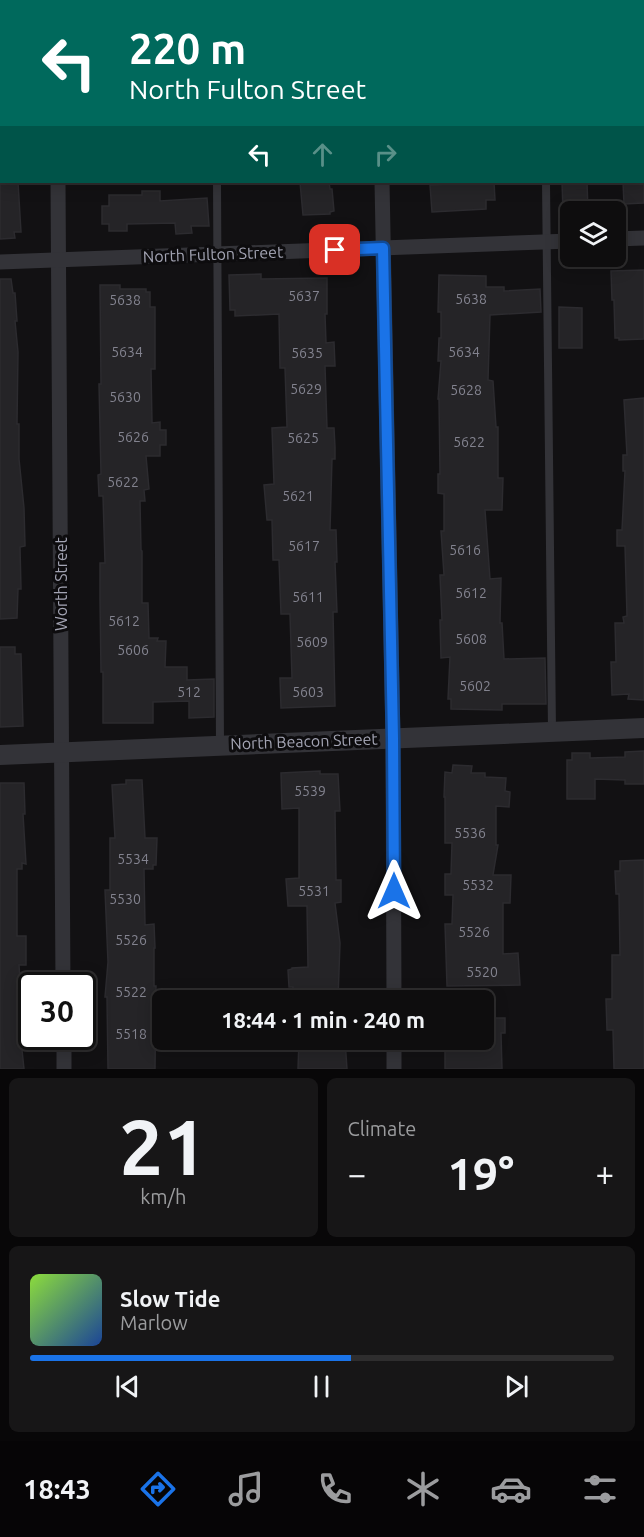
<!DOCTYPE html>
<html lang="en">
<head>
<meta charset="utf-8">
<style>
	body { margin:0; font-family:Ubuntu,sans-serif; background:#171617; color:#f1f3f6; height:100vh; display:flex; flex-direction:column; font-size:22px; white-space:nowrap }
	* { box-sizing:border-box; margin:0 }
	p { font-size:20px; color:#9b9c9e }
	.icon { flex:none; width:33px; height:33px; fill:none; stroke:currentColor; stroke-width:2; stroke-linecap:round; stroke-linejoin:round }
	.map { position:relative; height:1069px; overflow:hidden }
	.side { display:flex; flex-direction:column; gap:9px; padding:9px; background:#080708; flex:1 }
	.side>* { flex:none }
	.hud { position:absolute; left:0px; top:0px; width:645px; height:183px; box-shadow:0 3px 15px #0003,0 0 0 2px #2e2d2e; background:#00695c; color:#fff; overflow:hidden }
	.fabs { position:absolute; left:560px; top:201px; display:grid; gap:12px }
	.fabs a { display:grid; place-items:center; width:66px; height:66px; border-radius:9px; background:#0e0d0e; box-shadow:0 3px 15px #0003,0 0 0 2px #2e2d2e; font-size:30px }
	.speed { position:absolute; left:18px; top:972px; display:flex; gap:12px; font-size:30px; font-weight:700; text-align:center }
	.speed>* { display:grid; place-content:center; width:78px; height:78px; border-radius:50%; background:#0e0d0e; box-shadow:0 3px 15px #0003,0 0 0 2px #2e2d2e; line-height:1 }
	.speed .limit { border:3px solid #111; border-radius:9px; background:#fff; color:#111 }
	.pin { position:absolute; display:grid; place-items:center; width:51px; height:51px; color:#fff; margin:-26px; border-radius:12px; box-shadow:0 3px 9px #0006 }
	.me { position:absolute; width:66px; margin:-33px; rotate:0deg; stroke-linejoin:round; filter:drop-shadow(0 0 4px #0008) }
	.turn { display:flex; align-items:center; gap:21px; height:126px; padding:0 30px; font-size:27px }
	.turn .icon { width:78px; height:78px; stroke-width:2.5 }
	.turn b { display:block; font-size:42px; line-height:51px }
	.lanes { display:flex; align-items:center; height:57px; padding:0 30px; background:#0003; justify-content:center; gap:30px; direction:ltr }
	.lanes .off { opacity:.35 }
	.big { font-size:45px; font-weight:700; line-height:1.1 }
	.side .card { flex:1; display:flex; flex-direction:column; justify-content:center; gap:9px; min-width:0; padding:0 21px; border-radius:9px; background:#171617 }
	.side .dial { align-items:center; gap:0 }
	.dial b { font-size:78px; line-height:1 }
	.song { display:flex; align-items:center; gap:18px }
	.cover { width:72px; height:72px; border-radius:9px; background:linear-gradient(135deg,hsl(90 70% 55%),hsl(220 70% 35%)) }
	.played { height:6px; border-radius:3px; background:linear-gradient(90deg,#1a73e8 55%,#2e2d2e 55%) }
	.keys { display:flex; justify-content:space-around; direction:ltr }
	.heat { display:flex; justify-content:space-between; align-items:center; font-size:33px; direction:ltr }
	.side .tiles { flex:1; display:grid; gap:9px; grid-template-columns:1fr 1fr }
	.card:last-child { grid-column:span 2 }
	.trip { position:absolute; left:152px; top:990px; width:342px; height:60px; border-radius:9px; background:#0e0d0e; box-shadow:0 3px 15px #0003,0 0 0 2px #2e2d2e; font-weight:700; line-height:60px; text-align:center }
	.dock { display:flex; height:96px; justify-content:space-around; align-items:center; background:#060506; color:#9b9c9e }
	.dock .icon { width:42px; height:42px }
	.dock .selected { color:#1a73e8 }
	.dock b { font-size:27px; color:#f1f3f6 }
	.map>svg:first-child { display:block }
	.building { fill:#252427; stroke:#2c2b2f; stroke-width:1.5 }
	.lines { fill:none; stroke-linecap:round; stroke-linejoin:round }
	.service { stroke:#333338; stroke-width:8 }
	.minor { stroke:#333338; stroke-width:15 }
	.tertiary { stroke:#333338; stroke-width:20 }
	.route-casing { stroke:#114b97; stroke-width:15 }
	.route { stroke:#1a73e8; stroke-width:10 }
	.labels { text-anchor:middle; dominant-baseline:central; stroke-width:6; stroke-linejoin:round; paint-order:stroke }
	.number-label { font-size:14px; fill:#83838f }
	.street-label { font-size:16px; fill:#a3a4b3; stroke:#0d0c0e }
</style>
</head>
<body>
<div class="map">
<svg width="644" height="1069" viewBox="0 0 644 1069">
	<rect width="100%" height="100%" fill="#121113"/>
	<g class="building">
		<polygon points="0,182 18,182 21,232 14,232 15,238 0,239"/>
		<polygon points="300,182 329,182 330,189 332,189 334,211 330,212 330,214 303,215"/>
		<polygon points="494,182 495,200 486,200 486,209 432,212 430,185"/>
		<polygon points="562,182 587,182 588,211 563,211"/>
		<polygon points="623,182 644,182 644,203 624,204"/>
		<polygon points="142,191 160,191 160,201 207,198 209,226 191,226 192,233 176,234 175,223 127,224 127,231 109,231 109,224 102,224 102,206 109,206 109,195 142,195"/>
		<polygon points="644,270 644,339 619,340 619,338 615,338 614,300 612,300 611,271"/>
		<polygon points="261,274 261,279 327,278 327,314 325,314 326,343 334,342 335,366 325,366 327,428 334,428 335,447 335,459 332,459 330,530 336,530 337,562 335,562 337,612 333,612 335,706 281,708 280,678 292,678 290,614 281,614 279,560 273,560 272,520 267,520 264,485 274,484 272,428 287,427 285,368 280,368 279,314 235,316 235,310 230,310 229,275"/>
		<polygon points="439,275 486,276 486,287 504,287 504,291 540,289 541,312 490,315 488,380 493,381 496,427 498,427 498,478 503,478 502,510 485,510 490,579 501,578 500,623 502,623 504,659 545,658 546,704 502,704 502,710 451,709 451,699 448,699 450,657 441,658 440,620 442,620 440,575 444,575 441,531 444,531 444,494 438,493 438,474 440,474 439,399 438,399 441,361 438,361 439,338 441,338 441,312 438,312"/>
		<polygon points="0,279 11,279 13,293 15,293 17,321 15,321 18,352 17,424 19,424 19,459 24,508 25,546 20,547 21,589 18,589 17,618 0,619"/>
		<polygon points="100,285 120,285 120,289 146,289 146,292 150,292 150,307 155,307 155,369 151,369 152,423 160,422 160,430 166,430 166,445 160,445 160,456 146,456 149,489 144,490 145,501 140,501 141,550 142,551 142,603 148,603 149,638 158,638 157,641 166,641 165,667 187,667 187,680 214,679 214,717 189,718 189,701 153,702 153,723 103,723 103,672 101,672 100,599 100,563 105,563 103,496 99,496 98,475 101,474 99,384 101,384"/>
		<polygon points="559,307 582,308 582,348 559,348"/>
		<polygon points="644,398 644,700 628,699 629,694 612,695 611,662 616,662 615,623 624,623 623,617 627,616 625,546 617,546 617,530 622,530 625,471 623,471 623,455 627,455 624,400"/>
		<polygon points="0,647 15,647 15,654 21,654 23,726 0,727"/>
		<polygon points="644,751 644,784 625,784 625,780 595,779 595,799 567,799 567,760 572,760 572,753 590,753 590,758 625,757 625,752"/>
		<polygon points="453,765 472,766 471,773 485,773 485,777 506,778 505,791 510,792 509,807 496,806 496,845 498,845 493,875 511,875 510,903 503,903 503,954 518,953 520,985 447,986 445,924 452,924 453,895 445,895 445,874 451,874 452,843 445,843 445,797 444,797 445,772 452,773"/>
		<polygon points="320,771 320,774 338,774 340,811 335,811 336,880 341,880 341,902 335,903 340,943 338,999 293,1000 293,987 289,987 288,970 292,969 292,968 308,967 307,906 288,906 286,879 299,878 299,808 282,809 281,773"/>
		<polygon points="126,780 142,780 145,838 157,838 156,865 153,865 153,869 144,869 145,925 154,924 155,948 154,948 154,986 156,986 155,1069 108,1069 107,997 105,997 108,962 105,890 110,890 110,838 115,838 112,785 126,784"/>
		<polygon points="0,783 24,783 25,814 23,814 26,864 22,863 22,869 17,869 17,936 26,936 26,965 19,965 24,1040 21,1040 24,1069 0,1069"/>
		<polygon points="644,860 644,1069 614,1069 613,1030 607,1030 606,999 612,999 612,955 620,955 619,894 616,894 615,871 620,871 620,861"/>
		<polygon points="483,1018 505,1018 505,1033 501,1033 502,1069 445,1069 445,1051 483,1050"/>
		<polygon points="299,1040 345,1040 347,1069 298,1069"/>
	</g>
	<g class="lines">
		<g class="service">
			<polyline points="216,0 216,2"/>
			<polyline points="542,0 542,2"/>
			<polyline points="217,182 220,744"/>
			<polyline points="546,182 552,730"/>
		</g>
		<g class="minor">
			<polyline points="57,0 57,2"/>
			<polyline points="381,0 381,2"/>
			<polyline points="58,182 63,986"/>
			<polyline points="382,182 393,738 394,1000"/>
			<polyline points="615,239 644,238"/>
			<polyline points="0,262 570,241"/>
			<polyline points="64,1036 64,1069"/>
			<polyline points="394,1040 394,1069"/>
		</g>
		<polyline class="tertiary" points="0,755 644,728"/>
	</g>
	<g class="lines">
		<defs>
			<polyline id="route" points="335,250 383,248 393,738 394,891"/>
		</defs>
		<use href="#route" class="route-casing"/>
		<use href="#route" class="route"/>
	</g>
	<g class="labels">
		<g class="number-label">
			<text x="304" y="296">5637</text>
			<text x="471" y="299">5638</text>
			<text x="125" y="300">5638</text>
			<text x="127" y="352">5634</text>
			<text x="464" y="352">5634</text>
			<text x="307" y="353">5635</text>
			<text x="306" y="389">5629</text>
			<text x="466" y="390">5628</text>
			<text x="125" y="397">5630</text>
			<text x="133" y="437">5626</text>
			<text x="303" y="438">5625</text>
			<text x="469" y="442">5622</text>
			<text x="123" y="482">5622</text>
			<text x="298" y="496">5621</text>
			<text x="304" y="546">5617</text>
			<text x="465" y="550">5616</text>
			<text x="471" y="593">5612</text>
			<text x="308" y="597">5611</text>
			<text x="124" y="621">5612</text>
			<text x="471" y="639">5608</text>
			<text x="312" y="642">5609</text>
			<text x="133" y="650">5606</text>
			<text x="475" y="686">5602</text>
			<text x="189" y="692">512</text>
			<text x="308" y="692">5603</text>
			<text x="310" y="791">5539</text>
			<text x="470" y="833">5536</text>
			<text x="133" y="859">5534</text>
			<text x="478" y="885">5532</text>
			<text x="314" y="891">5531</text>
			<text x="125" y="899">5530</text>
			<text x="474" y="932">5526</text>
			<text x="131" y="940">5526</text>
			<text x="482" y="972">5520</text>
			<text x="131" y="992">5522</text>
			<text x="131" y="1034">5518</text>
		</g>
		<g class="street-label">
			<text transform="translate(213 254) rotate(-2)">North Fulton Street</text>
			<text transform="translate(61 584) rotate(-90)">Worth Street</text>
			<text transform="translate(304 741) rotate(-2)">North Beacon Street</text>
		</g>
	</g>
</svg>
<div class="fabs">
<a><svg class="icon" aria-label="layers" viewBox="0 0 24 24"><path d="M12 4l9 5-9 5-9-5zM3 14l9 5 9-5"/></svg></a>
</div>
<div class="speed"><div class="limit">30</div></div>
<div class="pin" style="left:335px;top:250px;background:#d93025"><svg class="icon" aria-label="arrive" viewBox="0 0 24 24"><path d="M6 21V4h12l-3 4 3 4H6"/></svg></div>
<svg class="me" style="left:394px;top:891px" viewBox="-20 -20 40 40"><path d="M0-17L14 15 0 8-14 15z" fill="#1a73e8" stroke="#fff" stroke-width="4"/></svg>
<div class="trip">18:44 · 1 min · 240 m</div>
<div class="hud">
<div class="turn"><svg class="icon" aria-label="left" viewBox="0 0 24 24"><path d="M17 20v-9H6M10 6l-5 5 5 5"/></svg><div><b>220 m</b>North Fulton Street</div></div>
<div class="lanes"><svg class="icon" aria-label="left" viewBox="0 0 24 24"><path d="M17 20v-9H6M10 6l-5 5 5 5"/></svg><svg class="icon off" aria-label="ahead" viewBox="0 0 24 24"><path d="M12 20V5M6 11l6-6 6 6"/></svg><svg class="icon off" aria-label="right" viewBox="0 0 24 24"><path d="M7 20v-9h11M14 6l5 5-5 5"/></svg></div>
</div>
</div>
<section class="side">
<div class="tiles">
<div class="card dial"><b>21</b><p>km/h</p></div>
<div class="card"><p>Climate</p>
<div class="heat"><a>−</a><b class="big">19°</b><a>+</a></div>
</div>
<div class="card">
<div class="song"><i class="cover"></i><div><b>Slow Tide</b><p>Marlow</p></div></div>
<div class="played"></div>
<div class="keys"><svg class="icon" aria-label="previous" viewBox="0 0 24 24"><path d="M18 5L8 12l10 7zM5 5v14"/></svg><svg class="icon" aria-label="pause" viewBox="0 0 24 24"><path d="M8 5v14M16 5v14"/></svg><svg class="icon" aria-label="next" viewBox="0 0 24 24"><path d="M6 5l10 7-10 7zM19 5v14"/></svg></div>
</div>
</div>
</section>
<nav class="dock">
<b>18:43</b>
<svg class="icon selected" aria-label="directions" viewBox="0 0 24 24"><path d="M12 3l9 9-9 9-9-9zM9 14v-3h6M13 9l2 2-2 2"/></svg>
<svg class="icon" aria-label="music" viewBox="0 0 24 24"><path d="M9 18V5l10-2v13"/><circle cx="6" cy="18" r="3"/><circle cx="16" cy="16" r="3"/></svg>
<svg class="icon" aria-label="phone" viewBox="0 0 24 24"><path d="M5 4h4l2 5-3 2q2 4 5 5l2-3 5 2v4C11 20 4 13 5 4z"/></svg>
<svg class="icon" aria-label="climate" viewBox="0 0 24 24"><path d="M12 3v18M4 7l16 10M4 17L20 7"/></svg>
<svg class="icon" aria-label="car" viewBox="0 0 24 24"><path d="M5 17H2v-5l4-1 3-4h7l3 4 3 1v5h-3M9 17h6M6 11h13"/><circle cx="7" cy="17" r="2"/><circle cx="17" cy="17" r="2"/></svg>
<svg class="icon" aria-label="filters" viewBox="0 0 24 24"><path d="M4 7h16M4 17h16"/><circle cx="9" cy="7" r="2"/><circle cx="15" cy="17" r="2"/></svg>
</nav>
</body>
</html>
